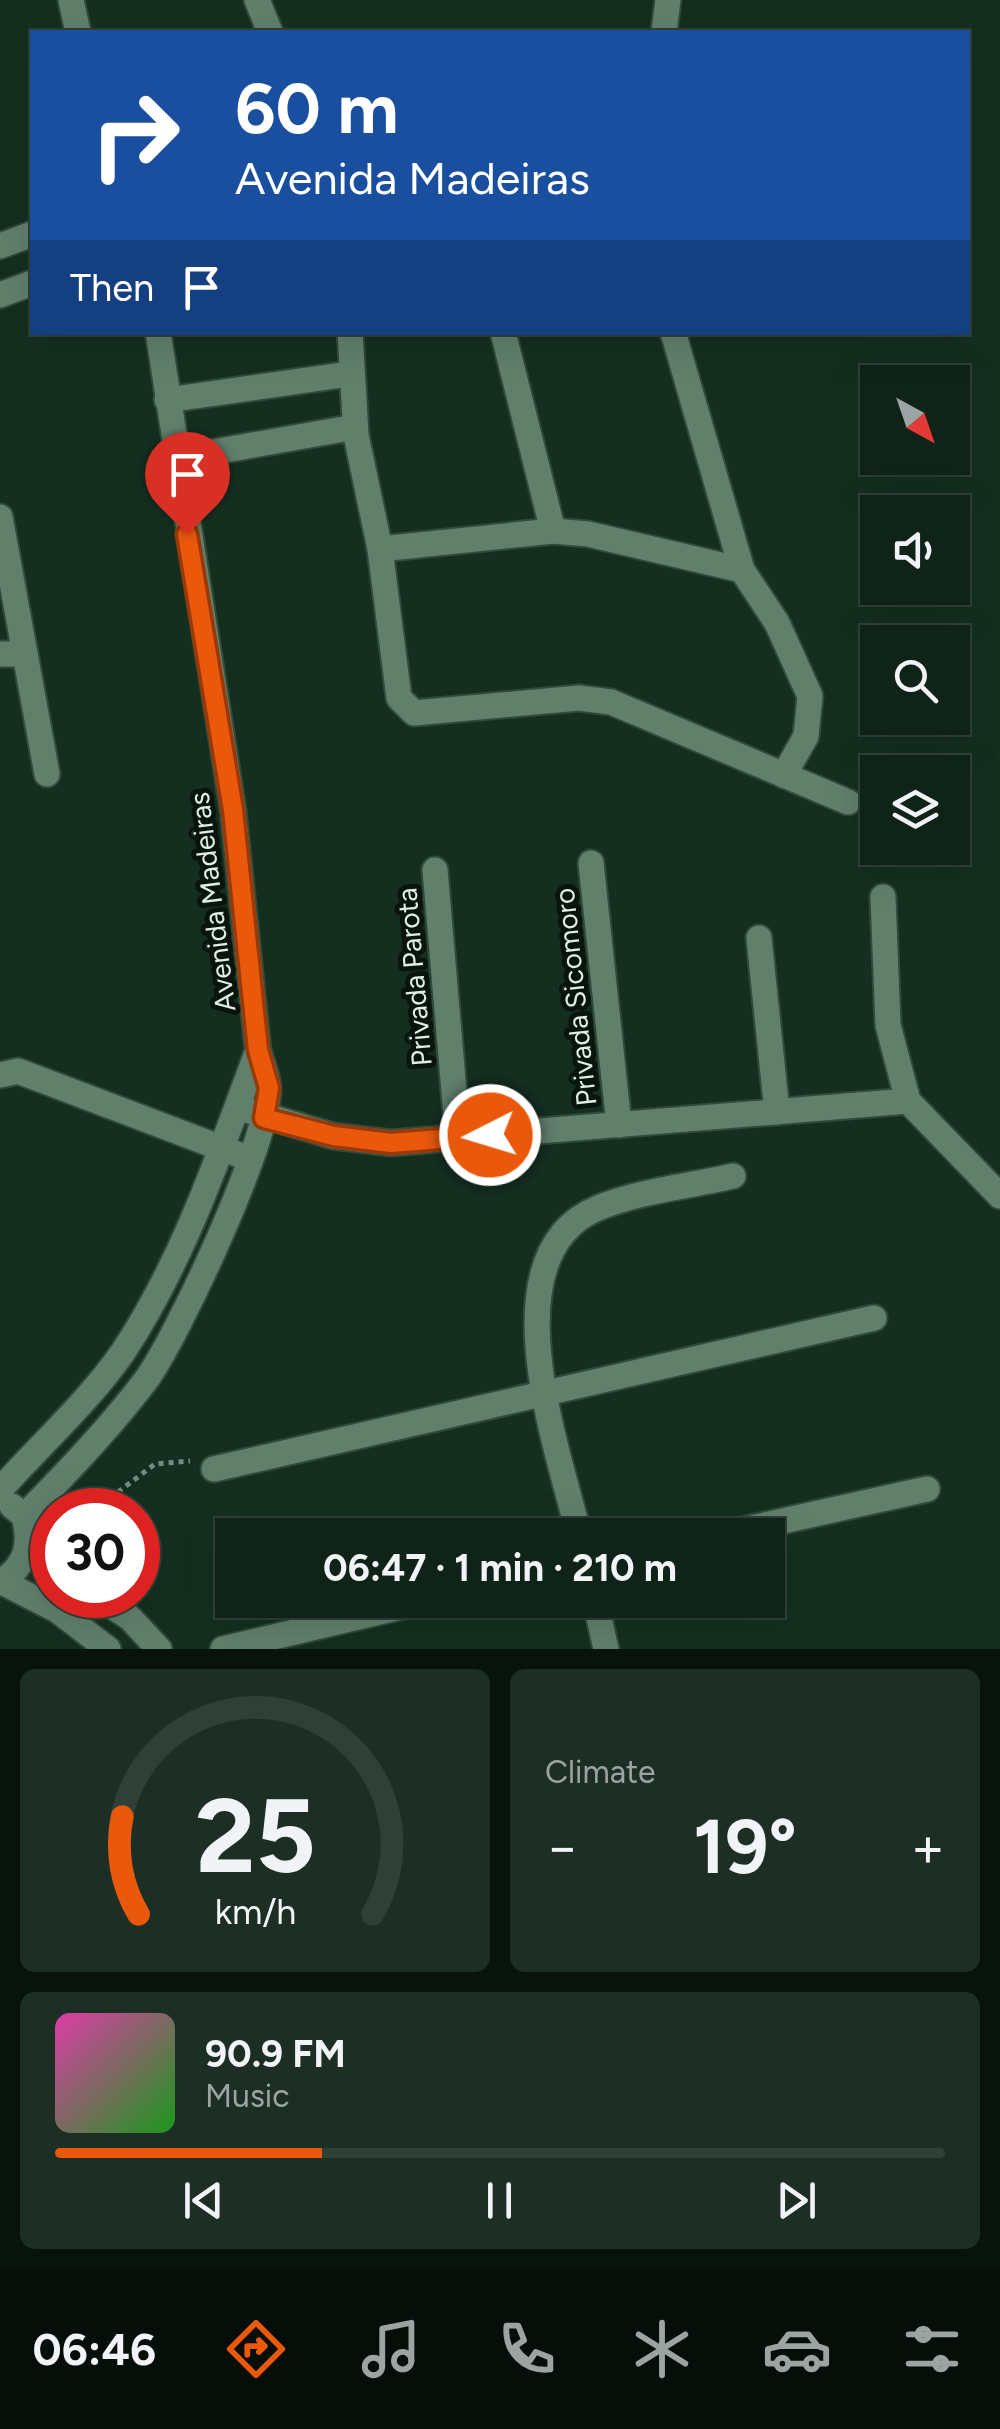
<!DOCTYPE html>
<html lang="en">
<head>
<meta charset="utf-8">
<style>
	body { margin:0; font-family:Figtree,sans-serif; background:#1d2f25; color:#f1f3f6; height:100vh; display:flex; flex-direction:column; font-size:38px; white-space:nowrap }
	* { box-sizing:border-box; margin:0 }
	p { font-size:32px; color:#9ba4a2 }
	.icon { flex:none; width:55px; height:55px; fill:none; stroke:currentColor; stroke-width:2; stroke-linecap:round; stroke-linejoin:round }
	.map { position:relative; height:1649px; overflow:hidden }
	.panel { display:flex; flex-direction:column; gap:20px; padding:20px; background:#08130d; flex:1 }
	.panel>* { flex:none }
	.top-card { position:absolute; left:30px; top:30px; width:940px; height:305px; border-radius:0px; box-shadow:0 10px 40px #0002,0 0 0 2px #2f4037; background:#1a4fa0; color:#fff; overflow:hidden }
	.needle { width:65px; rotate:140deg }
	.buttons { position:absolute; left:860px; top:365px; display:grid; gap:20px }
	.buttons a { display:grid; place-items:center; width:110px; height:110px; border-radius:0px; background:#0f2318; box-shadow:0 10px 40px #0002,0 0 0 2px #2f4037; font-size:50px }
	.speed { position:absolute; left:30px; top:1488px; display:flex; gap:20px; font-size:50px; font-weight:700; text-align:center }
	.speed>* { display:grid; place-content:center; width:130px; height:130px; border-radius:50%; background:#0f2318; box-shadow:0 10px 40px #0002,0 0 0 2px #2f4037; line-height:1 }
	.speed .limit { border:15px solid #d22; background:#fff; color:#111 }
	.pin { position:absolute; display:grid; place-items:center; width:85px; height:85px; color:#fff; margin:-102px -42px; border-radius:50% 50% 50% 0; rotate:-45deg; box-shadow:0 0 10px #0007 }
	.pin .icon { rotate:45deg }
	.me { position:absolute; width:110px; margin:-55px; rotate:265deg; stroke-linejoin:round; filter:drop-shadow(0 0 8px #0008) }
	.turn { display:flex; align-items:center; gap:35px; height:210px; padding:0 40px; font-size:45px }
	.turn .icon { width:130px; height:130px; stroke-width:2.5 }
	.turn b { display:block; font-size:70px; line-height:85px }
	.then { display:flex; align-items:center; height:95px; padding:0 40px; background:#0003; gap:20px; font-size:38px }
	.big { font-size:75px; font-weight:700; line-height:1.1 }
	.panel .card { flex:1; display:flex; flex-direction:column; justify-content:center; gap:15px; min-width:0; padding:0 35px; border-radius:15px; background:#1d2f25 }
	.panel .dial { align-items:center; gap:0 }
	.dial svg { height:260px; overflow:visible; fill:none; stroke:#2f4037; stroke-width:7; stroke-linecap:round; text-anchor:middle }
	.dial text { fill:#f1f3f6; stroke:none }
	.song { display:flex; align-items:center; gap:30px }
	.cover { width:120px; height:120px; border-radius:15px; background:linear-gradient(135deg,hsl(320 70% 55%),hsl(120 70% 35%)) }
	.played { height:10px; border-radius:5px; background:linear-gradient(90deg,#ea580c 30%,#2f4037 30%) }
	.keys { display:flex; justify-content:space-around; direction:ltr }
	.heat { display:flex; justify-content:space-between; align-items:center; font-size:55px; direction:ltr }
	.panel .tiles { flex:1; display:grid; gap:20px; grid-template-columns:1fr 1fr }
	.card:last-child { grid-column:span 2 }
	.trip { position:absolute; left:215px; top:1518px; width:570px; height:100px; border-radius:0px; background:#0f2318; box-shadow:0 10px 40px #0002,0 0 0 2px #2f4037; font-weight:700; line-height:100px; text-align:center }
	.tabs { display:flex; height:160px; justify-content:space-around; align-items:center; background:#060e0a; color:#9ba4a2 }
	.tabs .icon { width:70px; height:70px }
	.tabs .selected { color:#ea580c }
	.tabs b { font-size:45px; color:#f1f3f6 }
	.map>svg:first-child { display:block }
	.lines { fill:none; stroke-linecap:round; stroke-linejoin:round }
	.minor-casing { stroke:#304a3b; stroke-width:29 }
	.path { stroke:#758b7e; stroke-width:5; stroke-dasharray:5 5; stroke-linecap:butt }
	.minor { stroke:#61806c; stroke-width:25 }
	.route-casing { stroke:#983908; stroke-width:25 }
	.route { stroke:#ea580c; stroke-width:18 }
	.labels { text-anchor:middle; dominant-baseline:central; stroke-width:10; stroke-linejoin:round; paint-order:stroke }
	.street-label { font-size:28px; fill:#dfefe4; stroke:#09140d }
</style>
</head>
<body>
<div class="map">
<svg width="1000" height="1649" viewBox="0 0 1000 1649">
	<rect width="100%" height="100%" fill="#142f20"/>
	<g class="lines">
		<defs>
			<g id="minor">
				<polyline points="71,0 78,32"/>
				<polyline points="257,0 270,32"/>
				<polyline points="664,32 668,0"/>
				<polyline points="0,246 32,234"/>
				<polyline points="0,295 32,283"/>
				<polyline points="350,332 356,435 380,549 399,698 414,713 579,698 611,702 848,802"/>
				<polyline points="503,332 553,531"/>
				<polyline points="673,332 742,570 777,623 810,696 806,736 784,775"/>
				<polyline points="167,400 349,374"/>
				<polyline points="174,459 355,427"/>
				<polyline points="0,517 47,774"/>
				<polyline points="380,549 553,531 588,534 742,570"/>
				<polyline points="0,654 25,654"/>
				<polyline points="591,863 619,1125"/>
				<polyline points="435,870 458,1138"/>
				<polyline points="883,897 888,1025 908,1101 1000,1196"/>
				<polyline points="759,938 777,1112"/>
				<polyline points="0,1075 18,1071 237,1154"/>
				<polyline points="240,1108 333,1136 391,1143 908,1101"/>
				<polyline points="214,1469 874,1318"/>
				<path d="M0 1490C40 1445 89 1401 123 1352 184 1260 220 1152 258 1050"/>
				<path d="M24 1516C67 1473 109 1429 146 1380 177 1338 272 1135 268 1087 267 1075 261 1061 258 1050L233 810 158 332"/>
				<path d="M579 1535C559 1452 486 1254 598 1208 639 1191 690 1186 733 1176"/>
				<polyline points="720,1535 927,1489"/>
				<polyline points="29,1550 52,1566"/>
				<polyline points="2,1582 57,1610 108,1649"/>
				<path d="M0 1583C26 1565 32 1546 24 1516L12 1506"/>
				<polyline points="95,1595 130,1618 159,1649"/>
				<polyline points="595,1600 606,1649"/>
				<polyline points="223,1649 430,1600"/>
			</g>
		</defs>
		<use href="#minor" class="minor-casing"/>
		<polyline class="path" points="94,1510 155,1464 190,1461"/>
		<use href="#minor" class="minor"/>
	</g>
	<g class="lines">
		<defs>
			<polyline id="route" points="187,534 233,810 258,1050 269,1088 264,1118 334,1136 391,1143 490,1135"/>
		</defs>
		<use href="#route" class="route-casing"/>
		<use href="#route" class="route"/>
	</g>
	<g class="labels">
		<g class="street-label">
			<text transform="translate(212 902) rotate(-97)">Avenida Madeiras</text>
			<text transform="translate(414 977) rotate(-95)">Privada Parota</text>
			<text transform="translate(575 997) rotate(-96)">Privada Sicomoro</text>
		</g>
	</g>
</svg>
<div class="buttons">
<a><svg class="needle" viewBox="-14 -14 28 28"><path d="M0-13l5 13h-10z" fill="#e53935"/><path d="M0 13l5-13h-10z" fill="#9ba4a2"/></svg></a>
<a><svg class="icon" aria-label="sound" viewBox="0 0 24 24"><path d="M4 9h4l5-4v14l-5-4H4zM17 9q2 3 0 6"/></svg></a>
<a><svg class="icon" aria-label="search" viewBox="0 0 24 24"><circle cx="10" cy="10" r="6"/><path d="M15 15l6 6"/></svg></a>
<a><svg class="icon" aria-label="layers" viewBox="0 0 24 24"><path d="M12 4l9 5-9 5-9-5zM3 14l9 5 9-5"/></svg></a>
</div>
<div class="speed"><div class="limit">30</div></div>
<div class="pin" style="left:187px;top:534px;background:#d93025"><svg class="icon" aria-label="arrive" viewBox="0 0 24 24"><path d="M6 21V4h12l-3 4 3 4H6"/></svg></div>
<svg class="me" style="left:490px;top:1135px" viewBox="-20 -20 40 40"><circle r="17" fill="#ea580c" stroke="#fff" stroke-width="3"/><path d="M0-11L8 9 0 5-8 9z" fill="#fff"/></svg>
<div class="trip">06:47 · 1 min · 210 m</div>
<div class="top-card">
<div class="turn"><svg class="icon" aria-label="right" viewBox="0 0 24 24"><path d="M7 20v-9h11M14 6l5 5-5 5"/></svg><div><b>60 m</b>Avenida Madeiras</div></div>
<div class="then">Then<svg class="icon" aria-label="arrive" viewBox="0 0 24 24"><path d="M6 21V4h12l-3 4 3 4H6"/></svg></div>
</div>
</div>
<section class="panel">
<div class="tiles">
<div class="card dial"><svg viewBox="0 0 100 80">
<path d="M14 69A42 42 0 1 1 86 69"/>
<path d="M14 69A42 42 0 0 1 9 39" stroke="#ea580c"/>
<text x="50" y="56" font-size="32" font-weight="700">25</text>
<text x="50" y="72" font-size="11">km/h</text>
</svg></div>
<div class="card"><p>Climate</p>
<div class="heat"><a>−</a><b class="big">19°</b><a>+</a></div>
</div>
<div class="card">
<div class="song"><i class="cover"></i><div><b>90.9 FM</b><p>Music</p></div></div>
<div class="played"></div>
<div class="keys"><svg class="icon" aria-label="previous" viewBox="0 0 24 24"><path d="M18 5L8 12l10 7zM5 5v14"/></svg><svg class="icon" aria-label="pause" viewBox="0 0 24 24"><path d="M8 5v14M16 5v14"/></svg><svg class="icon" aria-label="next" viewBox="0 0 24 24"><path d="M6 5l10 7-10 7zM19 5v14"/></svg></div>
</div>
</div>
</section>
<nav class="tabs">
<b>06:46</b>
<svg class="icon selected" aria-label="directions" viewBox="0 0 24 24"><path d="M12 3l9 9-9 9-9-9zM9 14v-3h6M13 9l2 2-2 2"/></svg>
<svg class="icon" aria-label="music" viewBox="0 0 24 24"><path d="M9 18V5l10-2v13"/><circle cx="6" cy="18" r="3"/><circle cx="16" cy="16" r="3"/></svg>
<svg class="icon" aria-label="phone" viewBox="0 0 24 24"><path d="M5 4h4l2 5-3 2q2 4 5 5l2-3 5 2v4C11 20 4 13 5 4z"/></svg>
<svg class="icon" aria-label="climate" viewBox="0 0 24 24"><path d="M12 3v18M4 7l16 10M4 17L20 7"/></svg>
<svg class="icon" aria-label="car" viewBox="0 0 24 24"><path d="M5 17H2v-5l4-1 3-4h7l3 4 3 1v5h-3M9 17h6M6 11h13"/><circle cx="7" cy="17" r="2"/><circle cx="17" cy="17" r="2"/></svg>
<svg class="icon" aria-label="filters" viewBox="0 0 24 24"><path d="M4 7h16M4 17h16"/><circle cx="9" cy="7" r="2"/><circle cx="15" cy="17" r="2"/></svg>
</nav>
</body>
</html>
